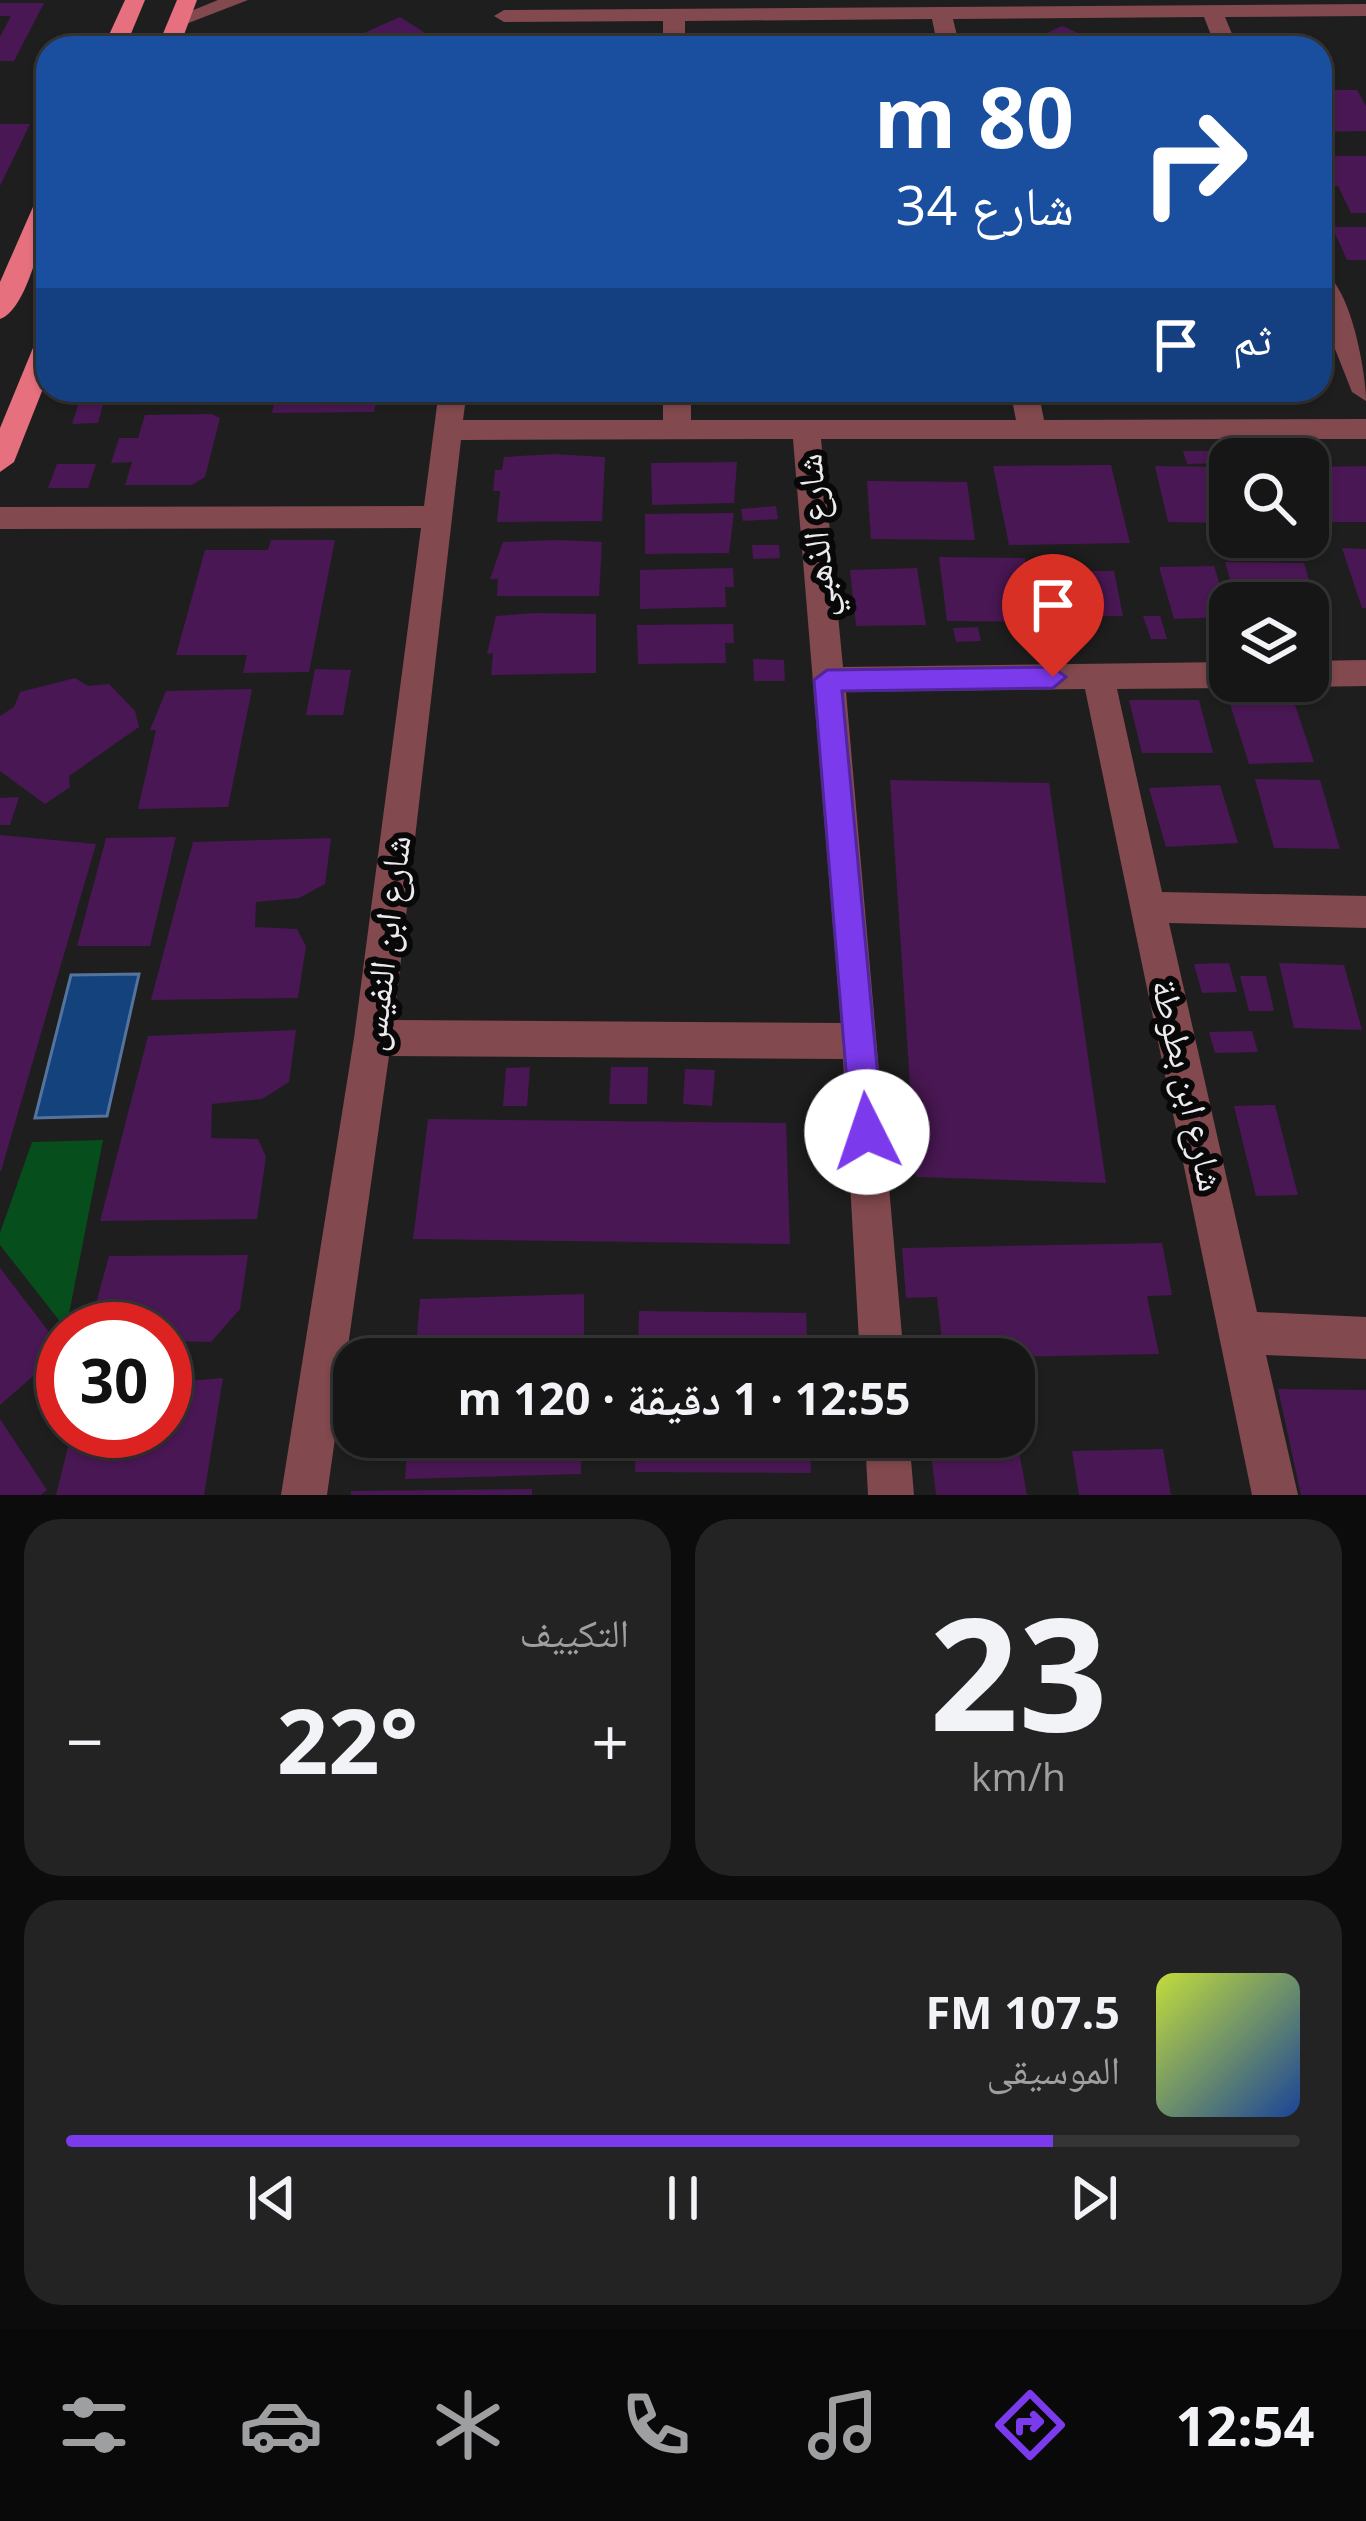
<!DOCTYPE html>
<html lang="ar">
<head>
<meta charset="utf-8">
<style>
	body { margin:0; font-family:"Open Sans","Noto Naskh Arabic",sans-serif; background:#242324; color:#f1f3f6; direction:rtl; height:100vh; display:flex; flex-direction:column; font-size:45px; white-space:nowrap }
	* { box-sizing:border-box; margin:0 }
	p { font-size:39px; color:#9e9fa1 }
	.icon { flex:none; width:66px; height:66px; fill:none; stroke:currentColor; stroke-width:2; stroke-linecap:round; stroke-linejoin:round }
	.map { position:relative; height:1495px; overflow:hidden; direction:ltr }
	.panel { display:flex; flex-direction:column; gap:24px; padding:24px; background:#0d0c0d; flex:1 }
	.panel>* { flex:none }
	.banner { position:absolute; left:36px; top:36px; width:1296px; height:366px; border-radius:36px; box-shadow:0 3px 9px #0004,0 0 0 3px #363536; direction:rtl; background:#1a4fa0; color:#fff; overflow:hidden }
	.buttons { position:absolute; left:1209px; top:438px; display:grid; gap:24px }
	.buttons a { display:grid; place-items:center; width:120px; height:120px; border-radius:24px; background:#171617; box-shadow:0 3px 9px #0004,0 0 0 3px #363536; font-size:60px }
	.speed { position:absolute; left:36px; top:1302px; display:flex; gap:24px; font-size:60px; font-weight:700; text-align:center }
	.speed>* { display:grid; place-content:center; width:156px; height:156px; border-radius:50%; background:#171617; box-shadow:0 3px 9px #0004,0 0 0 3px #363536; line-height:1 }
	.speed .limit { border:18px solid #d22; background:#fff; color:#111 }
	.pin { position:absolute; display:grid; place-items:center; width:102px; height:102px; color:#fff; margin:-123px -51px; border-radius:50% 50% 50% 0; rotate:-45deg; box-shadow:0 0 12px #0007 }
	.pin .icon { rotate:45deg }
	.me { position:absolute; width:132px; margin:-66px; rotate:356deg; stroke-linejoin:round; filter:drop-shadow(0 0 9px #0008) }
	.turn { display:flex; align-items:center; gap:42px; height:252px; padding:0 60px; font-size:54px }
	.turn .icon { width:156px; height:156px; stroke-width:2.5 }
	.turn b { display:block; font-size:84px; line-height:102px }
	.then { display:flex; align-items:center; height:114px; padding:0 60px; background:#0003; gap:24px; font-size:45px }
	.big { font-size:90px; font-weight:700; line-height:1.1 }
	.panel .widget { flex:1; display:flex; flex-direction:column; justify-content:center; gap:18px; min-width:0; padding:0 42px; border-radius:36px; background:#242324 }
	.panel .dial { align-items:center; gap:0 }
	.dial b { font-size:156px; line-height:1 }
	.song { display:flex; align-items:center; gap:36px }
	.cover { width:144px; height:144px; border-radius:18px; background:linear-gradient(135deg,hsl(70 70% 55%),hsl(220 70% 35%)) }
	.played { height:12px; border-radius:6px; background:linear-gradient(90deg,#7c3aed 80%,#363536 80%) }
	.keys { display:flex; justify-content:space-around; direction:ltr }
	.heat { display:flex; justify-content:space-between; align-items:center; font-size:66px; direction:ltr }
	.panel .tiles { flex:1; display:grid; gap:24px; grid-template-columns:1fr 1fr }
	.widget:last-child { grid-column:span 2 }
	.trip { position:absolute; left:333px; top:1338px; width:702px; height:120px; border-radius:36px; background:#171617; box-shadow:0 3px 9px #0004,0 0 0 3px #363536; font-weight:700; line-height:120px; text-align:center; direction:rtl }
	.tabs { display:flex; height:192px; justify-content:space-around; align-items:center; background:#090909; color:#9e9fa1 }
	.tabs .icon { width:84px; height:84px }
	.tabs .selected { color:#7c3aed }
	.tabs b { font-size:54px; color:#f1f3f6 }
	.map>svg:first-child { display:block }
	.green { fill:#064e1c }
	.water { fill:#13427d; stroke:#54749e; stroke-width:3 }
	.building { fill:#491753 }
	.lines { fill:none; stroke-linecap:round; stroke-linejoin:round }
	.minor { fill:#82494e; fill-rule:evenodd }
	.primary { fill:#e6707e; fill-rule:evenodd }
	.route { fill:#7c3aed; stroke:#51269a; stroke-width:3 }
	.labels { text-anchor:middle; dominant-baseline:central; stroke-width:12; stroke-linejoin:round; paint-order:stroke }
	.street-label { font-size:36px; fill:#eceaec; stroke:#090809 }
</style>
</head>
<body>
<div class="map">
<svg width="1366" height="1495" viewBox="0 0 1366 1495">
	<rect width="100%" height="100%" fill="#1f1e1f"/>
	<polygon class="green" points="103,1140 66,1329 0,1245 0,1233 32,1142"/>
	<polygon class="water" points="139,974 107,1116 35,1118 71,975"/>
	<g class="building">
		<polygon points="0,3 44,3 14,61 0,61 0,37 11,16 0,16"/>
		<polygon points="400,17 449,48 330,48"/>
		<polygon points="1062,26 1102,43 1105,48 1040,48 1032,40"/>
		<polygon points="1320,90 1357,90 1366,106 1366,131 1320,132"/>
		<polygon points="0,124 30,124 0,186"/>
		<polygon points="1320,156 1366,156 1366,213 1351,213 1338,186 1324,186"/>
		<polygon points="1332,227 1366,227 1366,260 1347,260"/>
		<polygon points="83,390 118,390 114,405 103,405 98,423 72,424"/>
		<polygon points="145,390 217,390 215,397 143,396"/>
		<polygon points="277,390 378,390 374,412 272,413"/>
		<polygon points="211,414 220,418 205,477 192,485 125,485 132,462 111,463 119,438 138,438 145,415"/>
		<polygon points="1183,451 1217,451 1220,463 1187,464"/>
		<polygon points="553,454 605,457 602,521 497,522 500,491 493,491 495,470 502,470 504,457"/>
		<polygon points="737,462 734,503 652,505 651,463"/>
		<polygon points="57,464 96,464 88,488 48,488"/>
		<polygon points="1111,465 1130,543 1009,545 993,466"/>
		<polygon points="1155,466 1230,467 1230,523 1168,522"/>
		<polygon points="1366,466 1366,522 1310,522 1308,467"/>
		<polygon points="867,481 967,482 975,540 871,539"/>
		<polygon points="776,506 778,519 743,521 741,509"/>
		<polygon points="734,513 729,553 645,554 645,514"/>
		<polygon points="271,540 335,540 309,672 243,673 247,655 176,655 205,550 268,550"/>
		<polygon points="558,540 602,542 599,596 497,596 498,579 490,579 503,542"/>
		<polygon points="752,545 779,545 780,558 753,559"/>
		<polygon points="1342,548 1366,549 1366,608 1362,608"/>
		<polygon points="939,557 1025,558 1036,622 947,621"/>
		<polygon points="1225,562 1304,563 1321,620 1308,620 1308,603 1237,603"/>
		<polygon points="1214,566 1230,617 1174,619 1159,567"/>
		<polygon points="733,568 734,587 725,587 726,607 640,609 640,570"/>
		<polygon points="917,568 926,625 856,626 850,570"/>
		<polygon points="1063,571 1114,571 1123,616 1072,616"/>
		<polygon points="535,613 596,614 596,673 491,675 493,653 487,654 496,616"/>
		<polygon points="1143,616 1160,616 1167,639 1151,639"/>
		<polygon points="733,624 734,643 725,643 726,663 638,664 637,625"/>
		<polygon points="978,627 981,641 956,642 953,628"/>
		<polygon points="753,659 784,660 785,681 754,681"/>
		<polygon points="315,669 351,670 343,715 306,715"/>
		<polygon points="75,678 88,686 109,684 135,711 139,727 69,776 70,787 45,804 0,771 0,716 14,707 20,692"/>
		<polygon points="252,689 228,807 138,809 156,730 150,730 166,691"/>
		<polygon points="1129,700 1199,700 1213,753 1142,753"/>
		<polygon points="1294,702 1314,762 1249,764 1230,704"/>
		<polygon points="1255,779 1320,780 1340,849 1274,848"/>
		<polygon points="890,780 1049,783 1106,1183 916,1177"/>
		<polygon points="1220,785 1238,843 1166,847 1149,788"/>
		<polygon points="19,797 10,825 0,825 0,798"/>
		<polygon points="0,835 96,844 1,1171 0,1171"/>
		<polygon points="176,837 150,946 77,946 106,838"/>
		<polygon points="331,838 325,884 299,898 256,902 255,927 297,929 306,946 298,998 151,1000 193,842"/>
		<polygon points="1229,963 1237,992 1202,993 1194,964"/>
		<polygon points="1279,963 1344,965 1362,1030 1294,1028"/>
		<polygon points="1240,976 1266,976 1274,1011 1249,1011"/>
		<polygon points="296,1030 289,1082 262,1099 212,1104 211,1138 258,1139 266,1157 257,1219 100,1221 148,1036"/>
		<polygon points="1252,1031 1258,1052 1215,1053 1209,1032"/>
		<polygon points="530,1067 527,1106 503,1106 506,1068"/>
		<polygon points="611,1067 648,1067 647,1104 609,1104"/>
		<polygon points="685,1069 715,1070 712,1106 683,1104"/>
		<polygon points="1275,1105 1298,1195 1256,1196 1234,1106"/>
		<polygon points="428,1119 786,1123 790,1244 413,1239"/>
		<polygon points="1162,1243 1172,1295 1147,1296 1159,1354 944,1358 937,1297 906,1298 902,1248"/>
		<polygon points="248,1255 240,1309 211,1342 165,1341 165,1329 89,1329 109,1256"/>
		<polygon points="0,1268 63,1350 0,1405"/>
		<polygon points="584,1294 584,1337 515,1338 514,1359 415,1359 420,1299"/>
		<polygon points="639,1311 806,1313 808,1359 638,1359"/>
		<polygon points="223,1378 204,1495 56,1495 72,1431 165,1431 165,1383"/>
		<polygon points="1278,1389 1366,1390 1366,1495 1301,1495"/>
		<polygon points="0,1419 47,1490 41,1495 0,1495"/>
		<polygon points="1014,1425 1027,1495 936,1495 929,1437 1014,1437"/>
		<polygon points="408,1437 581,1437 581,1474 405,1479"/>
		<polygon points="636,1437 810,1437 811,1473 635,1472"/>
		<polygon points="1163,1449 1171,1495 1079,1495 1072,1451"/>
		<polygon points="532,1489 532,1495 351,1495 351,1491"/>
	</g>
	<g class="lines">
		<g class="minor">
			<polygon points="218,0 248,0 186,24 169,20"/>
			<polygon points="1366,4 1366,16 1225,17 1238,48 1216,48 1204,17 953,19 960,48 938,48 932,19 685,21 685,48 663,48 663,21 504,22 494,16 504,10"/>
			<path d="M1320 271C1350 280 1366 373 1366 401L1352 392 1320 311Z"/>
			<path d="M439 390H467L463 420H663V390H691V420H1016L1010 390H1038L1044 420 1366 419V439H821L843 667 1230 662V681H1243L1230 688 1117 689 1162 892 1366 896V928L1169 923 1257 1312 1366 1317V1359L1266 1355 1298 1495H1252L1085 689 846 692 904 1359H860L843 1059 389 1056 327 1495H281L354 1038 421 528 0 529V507L424 506ZM793 439 841 1023 394 1020 461 440Z"/>
			<polygon points="1366,660 1366,686 1308,687 1296,681 1308,681 1308,661"/>
			<polygon points="865,1437 909,1437 914,1495 868,1495"/>
		</g>
		<g class="primary">
			<polygon points="125,0 145,0 125,48 103,48"/>
			<polygon points="177,0 197,0 179,48 157,48"/>
			<path d="M48 193C48 221 28 310 0 319V282L36 200Z"/>
			<polygon points="48,334 48,376 14,462 0,472 0,428 35,343"/>
		</g>
	</g>
	<polygon class="route" points="1053,667 1066,677 1053,688 842,691 883,1132 879,1143 867,1147 855,1143 851,1132 814,680 827,670"/>
	<g class="labels">
		<g class="street-label">
			<text transform="translate(815 536) rotate(-95)">شارع الذهبي</text>
			<text transform="translate(384 943) rotate(-83)">شارع ابن النفيس</text>
			<text transform="translate(1189 1085) rotate(77)">شارع ابن بطوطة</text>
		</g>
	</g>
</svg>
<div class="buttons">
<a><svg class="icon" aria-label="search" viewBox="0 0 24 24"><circle cx="10" cy="10" r="6"/><path d="M15 15l6 6"/></svg></a>
<a><svg class="icon" aria-label="layers" viewBox="0 0 24 24"><path d="M12 4l9 5-9 5-9-5zM3 14l9 5 9-5"/></svg></a>
</div>
<div class="speed"><div class="limit">30</div></div>
<div class="pin" style="left:1053px;top:677px;background:#d93025"><svg class="icon" aria-label="arrive" viewBox="0 0 24 24"><path d="M6 21V4h12l-3 4 3 4H6"/></svg></div>
<svg class="me" style="left:867px;top:1132px" viewBox="-20 -20 40 40"><circle r="19" fill="#fff"/><path d="M0-13L10 11 0 6-10 11z" fill="#7c3aed"/></svg>
<div class="trip">12:55 · 1 دقيقة · 120 m</div>
<div class="banner">
<div class="turn"><svg class="icon" aria-label="right" viewBox="0 0 24 24"><path d="M7 20v-9h11M14 6l5 5-5 5"/></svg><div><b>80 m</b>شارع 34</div></div>
<div class="then">ثم<svg class="icon" aria-label="arrive" viewBox="0 0 24 24"><path d="M6 21V4h12l-3 4 3 4H6"/></svg></div>
</div>
</div>
<section class="panel">
<div class="tiles">
<div class="widget dial"><b>23</b><p>km/h</p></div>
<div class="widget"><p>التكييف</p>
<div class="heat"><a>−</a><b class="big">22°</b><a>+</a></div>
</div>
<div class="widget">
<div class="song"><i class="cover"></i><div><b>107.5 FM</b><p>الموسيقى</p></div></div>
<div class="played"></div>
<div class="keys"><svg class="icon" aria-label="previous" viewBox="0 0 24 24"><path d="M18 5L8 12l10 7zM5 5v14"/></svg><svg class="icon" aria-label="pause" viewBox="0 0 24 24"><path d="M8 5v14M16 5v14"/></svg><svg class="icon" aria-label="next" viewBox="0 0 24 24"><path d="M6 5l10 7-10 7zM19 5v14"/></svg></div>
</div>
</div>
</section>
<nav class="tabs">
<b>12:54</b>
<svg class="icon selected" aria-label="directions" viewBox="0 0 24 24"><path d="M12 3l9 9-9 9-9-9zM9 14v-3h6M13 9l2 2-2 2"/></svg>
<svg class="icon" aria-label="music" viewBox="0 0 24 24"><path d="M9 18V5l10-2v13"/><circle cx="6" cy="18" r="3"/><circle cx="16" cy="16" r="3"/></svg>
<svg class="icon" aria-label="phone" viewBox="0 0 24 24"><path d="M5 4h4l2 5-3 2q2 4 5 5l2-3 5 2v4C11 20 4 13 5 4z"/></svg>
<svg class="icon" aria-label="climate" viewBox="0 0 24 24"><path d="M12 3v18M4 7l16 10M4 17L20 7"/></svg>
<svg class="icon" aria-label="car" viewBox="0 0 24 24"><path d="M5 17H2v-5l4-1 3-4h7l3 4 3 1v5h-3M9 17h6M6 11h13"/><circle cx="7" cy="17" r="2"/><circle cx="17" cy="17" r="2"/></svg>
<svg class="icon" aria-label="filters" viewBox="0 0 24 24"><path d="M4 7h16M4 17h16"/><circle cx="9" cy="7" r="2"/><circle cx="15" cy="17" r="2"/></svg>
</nav>
</body>
</html>
